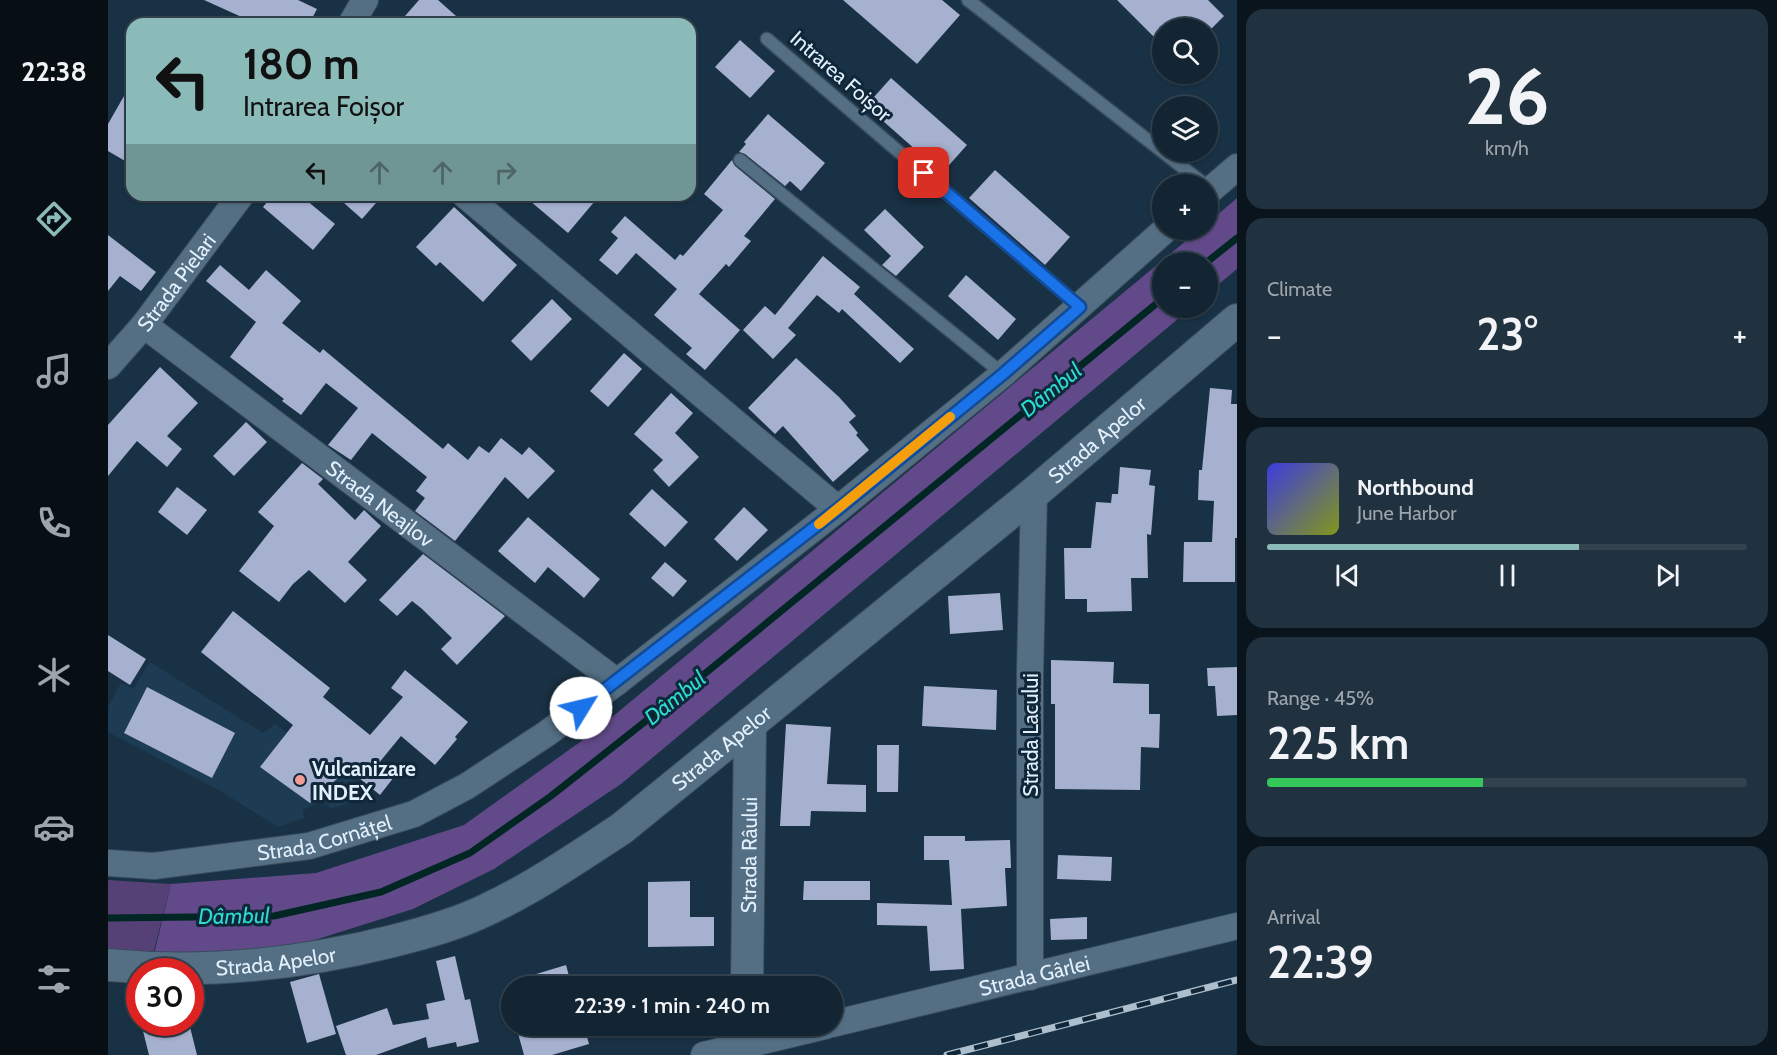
<!DOCTYPE html>
<html lang="en">
<head>
<meta charset="utf-8">
<style>
	body { margin:0; font-family:Cabin,sans-serif; background:#20313f; color:#f1f3f6; height:100vh; display:flex; flex-direction:column; font-size:22px; white-space:nowrap }
	* { box-sizing:border-box; margin:0 }
	p { font-size:20px; color:#9da5ac }
	.icon { flex:none; width:33px; height:33px; fill:none; stroke:currentColor; stroke-width:2; stroke-linecap:round; stroke-linejoin:round }
	.map { position:relative; flex:1; overflow:hidden }
	.sheet { display:flex; flex-direction:column; gap:9px; padding:9px; background:#0a141c; width:540px }
	.sheet>* { flex:none }
	.top-card { position:absolute; left:18px; top:18px; width:570px; height:183px; border-radius:18px; box-shadow:0 2px 4px #0004,0 0 0 2px #32424e; background:#8bbbb9; color:#111; overflow:hidden }
	.fabs { position:absolute; left:1044px; top:18px; display:grid; gap:12px }
	.fabs a { display:grid; place-items:center; width:66px; height:66px; border-radius:50%; background:#132533; box-shadow:0 2px 4px #0004,0 0 0 2px #32424e; font-size:30px }
	.speed { position:absolute; left:18px; top:958px; display:flex; gap:12px; font-size:30px; font-weight:700; text-align:center }
	.speed>* { display:grid; place-content:center; width:78px; height:78px; border-radius:50%; background:#132533; box-shadow:0 2px 4px #0004,0 0 0 2px #32424e; line-height:1 }
	.speed .limit { border:9px solid #d22; background:#fff; color:#111 }
	.pin { position:absolute; display:grid; place-items:center; width:51px; height:51px; color:#fff; margin:-26px; border-radius:12px; box-shadow:0 3px 9px #0006 }
	.me { position:absolute; width:66px; margin:-33px; rotate:54deg; stroke-linejoin:round; filter:drop-shadow(0 0 4px #0008) }
	.turn { display:flex; align-items:center; gap:21px; height:126px; padding:0 18px; font-size:27px }
	.turn .icon { width:78px; height:78px; stroke-width:2.5 }
	.turn b { display:block; font-size:42px; line-height:51px }
	.lanes { display:flex; align-items:center; height:57px; padding:0 18px; background:#0003; justify-content:center; gap:30px; direction:ltr }
	.lanes .off { opacity:.35 }
	.big { font-size:45px; font-weight:600; line-height:1.1 }
	.sheet .tile { flex:1; display:flex; flex-direction:column; justify-content:center; gap:9px; min-width:0; padding:0 21px; border-radius:18px; background:#20313f }
	.sheet .dial { align-items:center; gap:0 }
	.dial b { font-size:78px; line-height:1 }
	.song { display:flex; align-items:center; gap:18px }
	.cover { width:72px; height:72px; border-radius:9px; background:linear-gradient(135deg,hsl(240 70% 55%),hsl(70 70% 35%)) }
	.played { height:6px; border-radius:3px; background:linear-gradient(90deg,#8bbbb9 65%,#32424e 65%) }
	.keys { display:flex; justify-content:space-around; direction:ltr }
	.heat { display:flex; justify-content:space-between; align-items:center; font-size:33px; direction:ltr }
	.charge { height:9px; border-radius:4px; background:linear-gradient(90deg,#34c759 45%,#32424e 0) }
	.trip { position:absolute; left:393px; top:976px; width:342px; height:60px; border-radius:30px; background:#132533; box-shadow:0 2px 4px #0004,0 0 0 2px #32424e; font-weight:600; line-height:60px; text-align:center }
	main { display:flex; flex:1; min-height:0 }
	.tab-bar { display:flex; flex-direction:column; width:108px; justify-content:space-around; align-items:center; background:#080f14; color:#9da5ac }
	.tab-bar .icon { width:42px; height:42px }
	.tab-bar .selected { color:#8bbbb9 }
	.tab-bar b { font-size:27px; color:#f1f3f6 }
	.map>svg:first-child { display:block }
	.built { fill:#1d3b52 }
	.green { fill:#554176 }
	.forest { fill:#624a8a }
	.lines { fill:none; stroke-linecap:round; stroke-linejoin:round }
	.stream { stroke:#012623; stroke-width:7 }
	.building { fill:#a6b0cf }
	.service-casing { stroke:#384c5c; stroke-width:15 }
	.minor-casing { stroke:#384c5c; stroke-width:28 }
	.tertiary-casing { stroke:#384c5c; stroke-width:34 }
	.service { stroke:#546e83; stroke-width:12 }
	.minor { stroke:#546e83; stroke-width:26 }
	.tertiary { stroke:#546e83; stroke-width:32 }
	.rail-casing { stroke:#adbecc; stroke-width:7 }
	.rail { stroke:#0f2739; stroke-width:4.5; stroke-dasharray:14; stroke-linecap:butt }
	.route-casing { stroke:#114b97; stroke-width:15 }
	.route { stroke:#1a73e8; stroke-width:10 }
	.slow { stroke:#f59e0b; stroke-width:10 }
	.poi-dot { fill:#f59c96; stroke:#0f2739; stroke-width:2 }
	.labels { text-anchor:middle; dominant-baseline:central; stroke-width:6; stroke-linejoin:round; paint-order:stroke }
	.street-label { font-size:21px; fill:#e1f0fc; stroke:#0f2739 }
	.poi-label { font-size:21px; font-weight:bold; fill:#e1f0fc; stroke:#0f2739; text-anchor:start }
	.water-label { font-size:22px; font-style:italic; fill:#2ddcd1; stroke:#0f2739 }
</style>
</head>
<body>
<main>
<nav class="tab-bar">
<b>22:38</b>
<svg class="icon selected" aria-label="directions" viewBox="0 0 24 24"><path d="M12 3l9 9-9 9-9-9zM9 14v-3h6M13 9l2 2-2 2"/></svg>
<svg class="icon" aria-label="music" viewBox="0 0 24 24"><path d="M9 18V5l10-2v13"/><circle cx="6" cy="18" r="3"/><circle cx="16" cy="16" r="3"/></svg>
<svg class="icon" aria-label="phone" viewBox="0 0 24 24"><path d="M5 4h4l2 5-3 2q2 4 5 5l2-3 5 2v4C11 20 4 13 5 4z"/></svg>
<svg class="icon" aria-label="climate" viewBox="0 0 24 24"><path d="M12 3v18M4 7l16 10M4 17L20 7"/></svg>
<svg class="icon" aria-label="car" viewBox="0 0 24 24"><path d="M5 17H2v-5l4-1 3-4h7l3 4 3 1v5h-3M9 17h6M6 11h13"/><circle cx="7" cy="17" r="2"/><circle cx="17" cy="17" r="2"/></svg>
<svg class="icon" aria-label="filters" viewBox="0 0 24 24"><path d="M4 7h16M4 17h16"/><circle cx="9" cy="7" r="2"/><circle cx="15" cy="17" r="2"/></svg>
</nav>
<div class="map">
<svg width="1129" height="1055" viewBox="0 0 1129 1055">
	<rect width="100%" height="100%" fill="#193144"/>
	<polygon class="built" points="42,662 155,733 167,724 264,794 223,809 214,801 195,810 196,818 170,827 109,789 0,732 0,707 13,683 25,689"/>
	<polygon class="green" points="0,880 63,884 45,954 0,950"/>
	<polygon class="forest" points="1129,198 1129,269 1100,293 1100,262 1054,262 1054,308 1083,308 513,784 386,869 305,909 172,951 46,954 63,884 208,873 356,825 486,732 1091,230 1100,230 1100,223"/>
	<g class="lines">
		<g class="stream">
			<polyline points="1099,262 1129,238"/>
			<polyline points="0,918 166,916 273,892 362,853 443,796 572,694 1054,299"/>
		</g>
	</g>
	<g class="building">
		<polygon points="96,0 190,0 209,9 201,24 149,24"/>
		<polygon points="311,0 330,0 357,24 290,24"/>
		<polygon points="735,0 834,0 852,15 809,64"/>
		<polygon points="1009,0 1100,0 1116,16 1104,28 1054,28 1054,45"/>
		<polygon points="632,40 667,71 642,98 607,67"/>
		<polygon points="783,78 859,145 834,173 758,106"/>
		<polygon points="24,82 24,165 0,151 0,124"/>
		<polygon points="660,114 717,163 693,191 682,181 677,186 637,154 631,152 638,144 636,142"/>
		<polygon points="624,160 627,166 667,199 636,236 643,241 621,267 618,264 591,294 632,330 597,370 578,354 584,348 546,315 569,289 528,253 509,275 491,260 510,238 503,232 517,216 567,260 572,254 575,256 615,210 596,194"/>
		<polygon points="887,170 962,237 937,265 861,198"/>
		<polygon points="165,195 192,195 227,224 205,250 155,207"/>
		<polygon points="227,195 275,195 254,219"/>
		<polygon points="415,195 492,195 460,233"/>
		<polygon points="346,207 409,265 375,302 332,262 328,266 308,247"/>
		<polygon points="777,209 816,247 788,276 774,265 783,256 756,230"/>
		<polygon points="0,235 48,272 33,291 12,276 0,291"/>
		<polygon points="715,256 752,287 746,294 806,349 792,363 734,309 731,313 709,295 680,328 688,335 665,359 635,330 657,306 667,315"/>
		<polygon points="112,265 141,290 158,270 193,301 174,323 212,353 215,349 335,449 340,443 360,460 371,446 381,453 393,438 414,455 421,447 447,471 420,499 397,477 347,541 307,511 317,498 308,491 319,477 264,433 243,460 220,445 250,408 218,383 193,415 174,401 176,399 122,357 148,322 98,281"/>
		<polygon points="858,275 908,319 890,340 840,296"/>
		<polygon points="444,299 464,319 423,361 403,341"/>
		<polygon points="516,353 534,369 500,407 482,391"/>
		<polygon points="688,358 731,397 748,416 741,422 750,433 748,435 761,450 725,482 675,426 667,434 640,408"/>
		<polygon points="52,367 90,403 59,436 74,449 59,467 29,441 0,476 0,425"/>
		<polygon points="1102,388 1124,390 1123,404 1129,404 1129,538 1127,538 1127,582 1075,582 1076,542 1104,542 1106,501 1090,500 1091,470 1094,470"/>
		<polygon points="563,393 585,413 567,433 591,457 561,487 545,470 555,460 526,434"/>
		<polygon points="138,422 159,442 126,476 105,456"/>
		<polygon points="194,463 215,479 210,484 247,520 256,510 273,526 240,562 259,580 237,603 201,570 185,584 171,602 131,571 166,526 150,512"/>
		<polygon points="1012,467 1043,470 1041,485 1047,486 1043,535 1039,534 1040,578 1023,578 1024,611 979,612 979,599 957,599 956,548 983,548 988,502 1003,503 1004,494 1010,494"/>
		<polygon points="69,487 99,510 79,535 50,512"/>
		<polygon points="544,489 580,522 557,547 521,514"/>
		<polygon points="636,507 660,530 629,561 606,539"/>
		<polygon points="420,517 492,579 476,598 440,567 427,583 390,551"/>
		<polygon points="315,554 397,616 349,665 333,649 344,638 313,608 304,601 289,616 271,600"/>
		<polygon points="557,562 579,581 565,597 543,578"/>
		<polygon points="892,593 895,630 842,634 840,596"/>
		<polygon points="125,611 222,688 215,697 262,735 295,697 283,688 297,670 360,722 347,737 349,739 327,765 293,736 270,764 286,777 272,795 240,769 202,803 152,767 185,725 93,652"/>
		<polygon points="0,635 38,659 22,685 0,671"/>
		<polygon points="943,660 1006,662 1005,683 1041,684 1041,714 1052,714 1051,748 1033,747 1032,790 947,789 947,704 943,704"/>
		<polygon points="1129,667 1129,715 1109,716 1107,686 1100,686 1099,668"/>
		<polygon points="816,686 889,690 888,730 814,726"/>
		<polygon points="39,687 127,733 104,778 16,733"/>
		<polygon points="678,724 723,727 719,784 758,785 758,812 703,811 702,826 672,826"/>
		<polygon points="769,745 791,745 790,792 769,792"/>
		<polygon points="816,836 857,836 857,841 902,840 903,868 897,868 899,906 853,909 856,969 822,971 819,926 769,925 769,903 844,905 841,860 816,860"/>
		<polygon points="950,855 1004,857 1003,881 949,879"/>
		<polygon points="582,881 582,917 606,917 606,946 540,947 540,882"/>
		<polygon points="696,881 762,881 762,900 695,900"/>
		<polygon points="979,917 979,939 943,940 942,919"/>
		<polygon points="347,956 357,1000 362,999 371,1042 349,1047 348,1042 320,1048 318,1037 268,1055 238,1055 228,1026 279,1008 285,1025 321,1019 318,1004 337,1000 328,961"/>
		<polygon points="458,965 464,987 403,987 402,982"/>
		<polygon points="211,974 228,1034 199,1043 182,982"/>
		<polygon points="33,1023 81,1023 89,1055 41,1055"/>
		<polygon points="408,1026 476,1026 481,1044 444,1055 416,1055"/>
	</g>
	<g class="lines">
		<defs>
			<g id="service">
				<polyline points="860,0 1096,184"/>
				<polyline points="659,39 972,307"/>
				<polyline points="632,160 895,374"/>
			</g>
			<g id="minor">
				<polyline points="243,24 257,0"/>
				<polyline points="1100,192 1129,167"/>
				<polyline points="357,195 730,509"/>
				<path id="s1" d="M36 325 509 682"/>
				<path id="s2" d="M0 366 36 325 133 195"/>
				<path id="s3" d="M0 863 46 866 201 846 306 814 359 786 438 734 509 682 730 509 895 374 1057 230"/>
				<polyline points="922,977 922,673 926,493"/>
				<path id="s4" d="M724 1024 1129 926"/>
				<polyline points="596,1055 717,1026"/>
			</g>
			<g id="tertiary">
				<path id="s5" d="M0 965C94 974 193 964 285 941 317 933 350 924 380 909 427 887 470 857 513 829L926 493 1129 320"/>
				<path id="s6" d="M639 987 642 724"/>
				<polyline points="638,1055 639,1026"/>
			</g>
		</defs>
		<use href="#service" class="service-casing"/>
		<use href="#minor" class="minor-casing"/>
		<use href="#tertiary" class="tertiary-casing"/>
		<use href="#service" class="service"/>
		<use href="#minor" class="minor"/>
		<use href="#tertiary" class="tertiary"/>
		<defs>
			<polyline id="rail" points="839,1055 1129,980"/>
		</defs>
		<use href="#rail" class="rail-casing"/>
		<use href="#rail" class="rail"/>
	</g>
	<g class="lines">
		<defs>
			<polyline id="route" points="473,708 730,509 895,374 972,307 816,173"/>
		</defs>
		<use href="#route" class="route-casing"/>
		<use href="#route" class="route"/>
		<polyline class="slow" points="711,524 842,417"/>
	</g>
	<circle class="poi-dot" cx="192" cy="780" r="6"/>
	<g class="labels">
		<g class="street-label">
			<text transform="translate(733 76) rotate(41)">Intrarea Foișor</text>
			<text stroke="none"><textPath href="#s2" startOffset="108">Strada Pielari</textPath></text>
			<text stroke="none"><textPath href="#s5" startOffset="1158">Strada Apelor</textPath></text>
			<text stroke="none"><textPath href="#s1" startOffset="296">Strada Neajlov</textPath></text>
			<text transform="translate(922 735) rotate(-90)">Strada Lacului</text>
			<text stroke="none"><textPath href="#s5" startOffset="672">Strada Apelor</textPath></text>
			<text stroke="none"><textPath href="#s3" startOffset="219">Strada Cornățel</textPath></text>
			<text stroke="none"><textPath href="#s6" startOffset="132">Strada Râului</textPath></text>
			<text stroke="none"><textPath href="#s5" startOffset="168">Strada Apelor</textPath></text>
			<text stroke="none"><textPath href="#s4" startOffset="208">Strada Gârlei</textPath></text>
		</g>
		<g class="poi-label">
			<text x="204" y="768">Vulcanizare<tspan x="204" dy="24">INDEX</tspan></text>
		</g>
		<g class="water-label">
			<text transform="translate(943 390) rotate(-39)">Dâmbul</text>
			<text transform="translate(567 698) rotate(-39)">Dâmbul</text>
			<text transform="translate(126 916) rotate(-1)">Dâmbul</text>
		</g>
	</g>
</svg>
<div class="fabs">
<a><svg class="icon" aria-label="search" viewBox="0 0 24 24"><circle cx="10" cy="10" r="6"/><path d="M15 15l6 6"/></svg></a>
<a><svg class="icon" aria-label="layers" viewBox="0 0 24 24"><path d="M12 4l9 5-9 5-9-5zM3 14l9 5 9-5"/></svg></a>
<a>+</a>
<a>−</a>
</div>
<div class="speed"><div class="limit">30</div></div>
<div class="pin" style="left:816px;top:173px;background:#d93025"><svg class="icon" aria-label="arrive" viewBox="0 0 24 24"><path d="M6 21V4h12l-3 4 3 4H6"/></svg></div>
<svg class="me" style="left:473px;top:708px" viewBox="-20 -20 40 40"><circle r="19" fill="#fff"/><path d="M0-13L10 11 0 6-10 11z" fill="#1a73e8"/></svg>
<div class="trip">22:39 · 1 min · 240 m</div>
<div class="top-card">
<div class="turn"><svg class="icon" aria-label="left" viewBox="0 0 24 24"><path d="M17 20v-9H6M10 6l-5 5 5 5"/></svg><div><b>180 m</b>Intrarea Foișor</div></div>
<div class="lanes"><svg class="icon" aria-label="left" viewBox="0 0 24 24"><path d="M17 20v-9H6M10 6l-5 5 5 5"/></svg><svg class="icon off" aria-label="ahead" viewBox="0 0 24 24"><path d="M12 20V5M6 11l6-6 6 6"/></svg><svg class="icon off" aria-label="ahead" viewBox="0 0 24 24"><path d="M12 20V5M6 11l6-6 6 6"/></svg><svg class="icon off" aria-label="right" viewBox="0 0 24 24"><path d="M7 20v-9h11M14 6l5 5-5 5"/></svg></div>
</div>
</div>
<section class="sheet">
<div class="tile dial"><b>26</b><p>km/h</p></div>
<div class="tile"><p>Climate</p>
<div class="heat"><a>−</a><b class="big">23°</b><a>+</a></div>
</div>
<div class="tile">
<div class="song"><i class="cover"></i><div><b>Northbound</b><p>June Harbor</p></div></div>
<div class="played"></div>
<div class="keys"><svg class="icon" aria-label="previous" viewBox="0 0 24 24"><path d="M18 5L8 12l10 7zM5 5v14"/></svg><svg class="icon" aria-label="pause" viewBox="0 0 24 24"><path d="M8 5v14M16 5v14"/></svg><svg class="icon" aria-label="next" viewBox="0 0 24 24"><path d="M6 5l10 7-10 7zM19 5v14"/></svg></div>
</div>
<div class="tile"><p>Range · 45%</p><b class="big">225 km</b><div class="charge"></div></div>
<div class="tile"><p>Arrival</p><b class="big">22:39</b></div>
</section>
</main>
</body>
</html>
